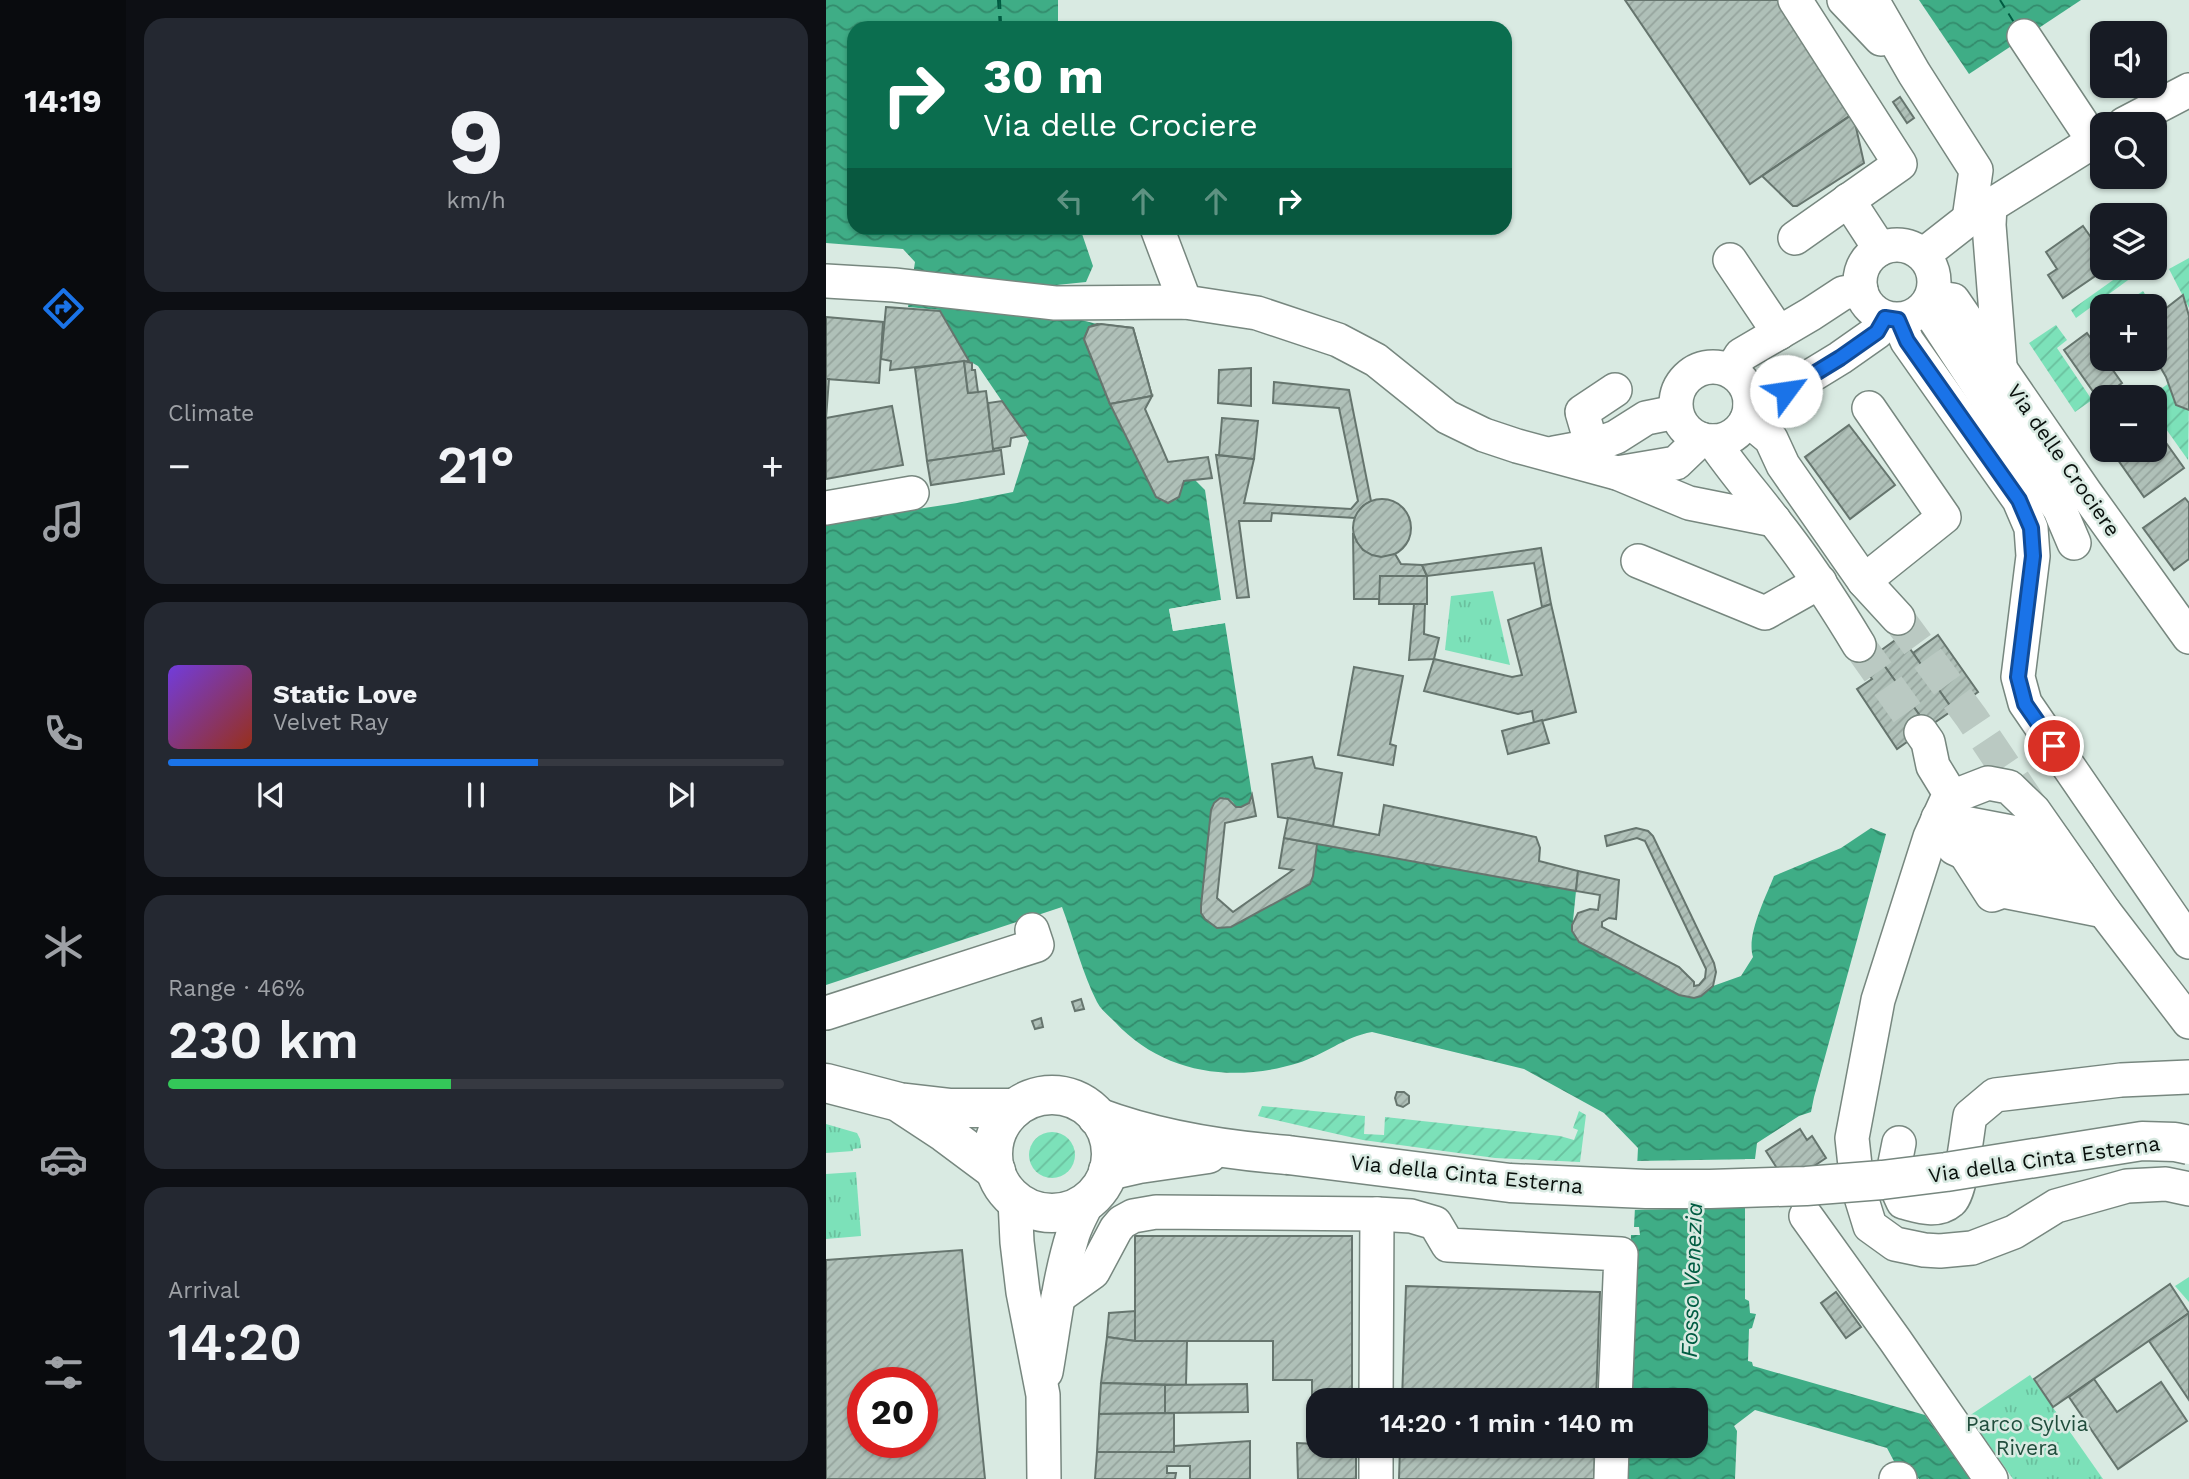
<!DOCTYPE html>
<html lang="en">
<head>
<meta charset="utf-8">
<style>
	body { margin:0; font-family:"Work Sans",sans-serif; background:#242831; color:#f1f3f6; height:100vh; display:flex; flex-direction:column; font-size:26px; white-space:nowrap }
	* { box-sizing:border-box; margin:0 }
	p { font-size:23px; color:#9ea1a6 }
	.icon { flex:none; width:38px; height:38px; fill:none; stroke:currentColor; stroke-width:2; stroke-linecap:round; stroke-linejoin:round }
	.map { position:relative; flex:1; overflow:hidden }
	.panel { display:flex; flex-direction:column; gap:18px; padding:18px; background:#0d0f14; width:700px }
	.panel>* { flex:none }
	.hud { position:absolute; left:21px; top:21px; width:665px; height:214px; border-radius:21px; box-shadow:0 2px 5px #0004; background:#0b6e4f; color:#fff; overflow:hidden }
	.fabs { position:absolute; left:1264px; top:21px; display:grid; gap:14px }
	.fabs a { display:grid; place-items:center; width:77px; height:77px; border-radius:14px; background:#171b24; box-shadow:0 2px 5px #0004; font-size:35px }
	.speed { position:absolute; left:21px; top:1367px; display:flex; gap:14px; font-size:35px; font-weight:700; text-align:center }
	.speed>* { display:grid; place-content:center; width:91px; height:91px; border-radius:50%; background:#171b24; box-shadow:0 2px 5px #0004; line-height:1 }
	.speed .limit { border:10px solid #d22; background:#fff; color:#111 }
	.pin { position:absolute; display:grid; place-items:center; width:60px; height:60px; color:#fff; margin:-30px; border:4px solid #fff; border-radius:50%; box-shadow:0 2px 7px #0007 }
	.me { position:absolute; width:77px; margin:-38px; rotate:59deg; stroke-linejoin:round; filter:drop-shadow(0 0 5px #0008) }
	.turn { display:flex; align-items:center; gap:24px; height:147px; padding:0 21px; font-size:32px }
	.turn .icon { width:91px; height:91px; stroke-width:2.5 }
	.turn b { display:block; font-size:49px; line-height:60px }
	.lanes { display:flex; align-items:center; height:66px; padding:0 21px; background:#0003; justify-content:center; gap:35px; direction:ltr }
	.lanes .off { opacity:.35 }
	.big { font-size:52px; font-weight:600; line-height:1.1 }
	.panel .tile { flex:1; display:flex; flex-direction:column; justify-content:center; gap:10px; min-width:0; padding:0 24px; border-radius:21px; background:#242831 }
	.panel .dial { align-items:center; gap:0 }
	.dial b { font-size:91px; line-height:1 }
	.song { display:flex; align-items:center; gap:21px }
	.cover { width:84px; height:84px; border-radius:10px; background:linear-gradient(135deg,hsl(260 70% 55%),hsl(10 70% 35%)) }
	.played { height:7px; border-radius:4px; background:linear-gradient(90deg,#1a73e8 60%,#363941 60%) }
	.keys { display:flex; justify-content:space-around; direction:ltr }
	.heat { display:flex; justify-content:space-between; align-items:center; font-size:38px; direction:ltr }
	.charge { height:10px; border-radius:5px; background:linear-gradient(90deg,#34c759 46%,#363941 0) }
	.trip { position:absolute; left:480px; top:1388px; width:402px; height:70px; border-radius:21px; background:#171b24; box-shadow:0 2px 5px #0004; font-weight:600; line-height:70px; text-align:center }
	main { display:flex; flex:1; min-height:0 }
	.menu { display:flex; flex-direction:column; width:126px; justify-content:space-around; align-items:center; background:#090b0e; color:#9ea1a6 }
	.menu .icon { width:49px; height:49px }
	.menu .on { color:#1a73e8 }
	.menu b { font-size:32px; color:#f1f3f6 }
	.map>svg:first-child { display:block }
	.grass { fill:url(#grass-tufts) }
	.garden { fill:url(#garden-furrows) }
	.water { fill:url(#water-waves) }
	.pier { fill:#d9eae2 }
	.lines { fill:none; stroke-linecap:round; stroke-linejoin:round }
	.ferry { stroke:#005c42; stroke-width:2; stroke-dasharray:9 7; stroke-linecap:butt }
	.building { fill:url(#building-hatch); stroke:#66756e; stroke-width:2; fill-rule:evenodd }
	.minor-tunnel { stroke:#bac9c2; stroke-width:33; stroke-dasharray:33 17; stroke-linecap:butt }
	.minor-casing { stroke:#77877f; stroke-width:36 }
	.major-casing { stroke:#77877f; stroke-width:41 }
	.minor { stroke:#fff; stroke-width:33 }
	.major { stroke:#fff; stroke-width:38 }
	.major-bridge-casing { stroke:#77877f; stroke-width:41; stroke-linecap:butt }
	.major-bridge { stroke:#fff; stroke-width:38 }
	.route-casing { stroke:#114b97; stroke-width:18 }
	.route { stroke:#1a73e8; stroke-width:12 }
	.labels { text-anchor:middle; dominant-baseline:central; stroke-width:5; stroke-linejoin:round; paint-order:stroke }
	.street-label { font-size:21px; fill:#0a100d; stroke:#d9eae2 }
	.park-label { font-size:21px; fill:#204d3c; stroke:#d9eae2 }
	.water-label { font-size:23px; font-style:italic; fill:#005c42; stroke:#d9eae2 }
</style>
</head>
<body>
<main>
<nav class="menu">
<b>14:19</b>
<svg class="icon on" aria-label="directions" viewBox="0 0 24 24"><path d="M12 3l9 9-9 9-9-9zM9 14v-3h6M13 9l2 2-2 2"/></svg>
<svg class="icon" aria-label="music" viewBox="0 0 24 24"><path d="M9 18V5l10-2v13"/><circle cx="6" cy="18" r="3"/><circle cx="16" cy="16" r="3"/></svg>
<svg class="icon" aria-label="phone" viewBox="0 0 24 24"><path d="M5 4h4l2 5-3 2q2 4 5 5l2-3 5 2v4C11 20 4 13 5 4z"/></svg>
<svg class="icon" aria-label="climate" viewBox="0 0 24 24"><path d="M12 3v18M4 7l16 10M4 17L20 7"/></svg>
<svg class="icon" aria-label="car" viewBox="0 0 24 24"><path d="M5 17H2v-5l4-1 3-4h7l3 4 3 1v5h-3M9 17h6M6 11h13"/><circle cx="7" cy="17" r="2"/><circle cx="17" cy="17" r="2"/></svg>
<svg class="icon" aria-label="filters" viewBox="0 0 24 24"><path d="M4 7h16M4 17h16"/><circle cx="9" cy="7" r="2"/><circle cx="15" cy="17" r="2"/></svg>
</nav>
<section class="panel">
<div class="tile dial"><b>9</b><p>km/h</p></div>
<div class="tile"><p>Climate</p>
<div class="heat"><a>−</a><b class="big">21°</b><a>+</a></div>
</div>
<div class="tile">
<div class="song"><i class="cover"></i><div><b>Static Love</b><p>Velvet Ray</p></div></div>
<div class="played"></div>
<div class="keys"><svg class="icon" aria-label="previous" viewBox="0 0 24 24"><path d="M18 5L8 12l10 7zM5 5v14"/></svg><svg class="icon" aria-label="pause" viewBox="0 0 24 24"><path d="M8 5v14M16 5v14"/></svg><svg class="icon" aria-label="next" viewBox="0 0 24 24"><path d="M6 5l10 7-10 7zM19 5v14"/></svg></div>
</div>
<div class="tile"><p>Range · 46%</p><b class="big">230 km</b><div class="charge"></div></div>
<div class="tile"><p>Arrival</p><b class="big">14:20</b></div>
</section>
<div class="map">
<svg width="1363" height="1479" viewBox="0 0 1363 1479">
	<defs>
		<pattern id="grass-tufts" width="24" height="20" patternUnits="userSpaceOnUse" patternTransform="scale(1.75)"><rect width="24" height="20" fill="#7ce1b9"/><path d="M3 7l-1-3M5 7V3M7 7l1-3M15 17l-1-3M17 17v-4M19 17l1-3" fill="none" stroke="#6ac09e"/></pattern>
		<pattern id="garden-furrows" width="10" height="10" patternUnits="userSpaceOnUse" patternTransform="scale(1.75)"><rect width="10" height="10" fill="#7ce1b9"/><path d="M-1 1l2-2M0 10L10 0M9 11l2-2" fill="none" stroke="#6ac09e"/></pattern>
		<pattern id="water-waves" width="16" height="10" patternUnits="userSpaceOnUse" patternTransform="scale(1.75)"><rect width="16" height="10" fill="#3fad86"/><path d="M0 5q4-4 8 0t8 0" fill="none" stroke="#338b6c"/></pattern>
		<pattern id="building-hatch" width="6" height="6" patternUnits="userSpaceOnUse" patternTransform="scale(1.75)"><rect width="6" height="6" fill="#afc0b8"/><path d="M-1 1l2-2M0 6l6-6M5 7l2-2" fill="none" stroke="#95a49d"/></pattern>
	</defs>
	<rect width="100%" height="100%" fill="#d9eae2"/>
	<g class="grass">
		<polygon points="667,591 684,665 619,650 625,596"/>
		<polygon points="0,1124 31,1133 34,1139 35,1148 27,1149 27,1151 0,1153"/>
		<polygon points="30,1172 35,1236 0,1239 0,1174"/>
		<polygon points="1363,1277 1363,1302 1349,1286"/>
		<polygon points="1204,1375 1277,1479 1187,1479 1143,1416"/>
	</g>
	<g class="garden">
		<polygon points="1363,258 1363,308 1343,269"/>
		<polygon points="1304,268 1309,275 1250,318 1245,310"/>
		<polygon points="1317,291 1327,306 1294,306"/>
		<polygon points="1230,325 1241,340 1231,348 1266,400 1249,412 1203,343"/>
		<polygon points="1352,377 1363,392 1362,460 1328,412 1328,397 1323,397"/>
		<polygon points="436,1106 539,1116 538,1134 558,1135 559,1117 734,1136 748,1140 752,1130 747,1128 753,1111 760,1115 754,1162 669,1158 537,1140 432,1116"/>
		<circle cx="226" cy="1155" r="23"/>
	</g>
	<g class="water">
		<path d="M0 0H232V28H28V228H254L267 266 260 282 221 286 227 313 271 324 263 327 258 339 330 497 338 502 350 500 358 481 369 480 379 490 395 600 343 609 347 631 399 623 426 795C424 803 419 808 410 807 404 795 393 795 386 806L375 906C376 922 389 930 405 927L484 884 491 844 750 891 746 931 753 942 853 995 868 998 875 996 887 986 915 976 927 957C920 935 940 897 948 876L1015 848 1045 828 1060 834 988 1097 985 1112 973 1116 931 1143 929 1159H919V1299L923 1301 924 1313 930 1314 926 1328 923 1329 922 1361 926 1362 927 1366 1099 1415 1144 1479H1093L1086 1470 1071 1467 1061 1448 929 1410 908 1426 911 1431 909 1479H796L797 1446H870V1400H799L805 1235H814L813 1227H808L812 1148 778 1113 698 1069 546 1032C518 1037 498 1055 472 1063 407 1083 337 1074 289 1022 283 1016 275 1010 271 1002 257 975 247 936 236 907L0 985V523L131 503 187 492 203 441 152 366 143 361 114 310 82 307 89 262 77 249 0 243Z"/>
		<polygon points="1093,0 1255,0 1143,74"/>
	</g>
	<g class="pier">
		<polygon points="395,600 396,604 347,611 350,627 399,619 399,623 347,631 343,609"/>
		<polygon points="933,1159 931,1162 923,1162 923,1207 806,1210 808,1161"/>
	</g>
	<g class="lines">
		<g class="ferry">
			<polyline points="172,0 174,28"/>
			<polyline points="174,0 175,23"/>
			<polyline points="1174,0 1189,24"/>
		</g>
	</g>
	<g class="building">
		<polygon points="799,0 958,0 1032,110 924,184"/>
		<polygon points="1074,97 1088,118 1081,123 1067,102"/>
		<polygon points="1027,114 1038,163 971,206 967,206 936,176"/>
		<polygon points="1286,206 1294,215 1276,215 1276,226 1270,218"/>
		<polygon points="1257,226 1264,236 1276,228 1276,268 1281,268 1237,298 1222,275 1231,269 1220,252"/>
		<polygon points="1357,295 1363,316 1363,410 1350,405 1340,377 1328,356 1330,316"/>
		<polygon points="60,307 114,311 143,361 64,370 65,361 55,359"/>
		<polygon points="0,317 57,322 53,383 0,379"/>
		<polygon points="271,324 307,328 326,396 284,404 258,339 263,327"/>
		<polygon points="275,324 307,328 326,396 284,404 258,339 263,327"/>
		<polygon points="1261,333 1276,354 1276,359 1279,359 1296,383 1273,400 1238,350"/>
		<polygon points="138,361 142,393 160,391 168,452 101,461 89,368"/>
		<polygon points="138,361 146,363 146,370 149,370 152,392 142,393"/>
		<polygon points="425,368 425,406 392,403 393,370"/>
		<polygon points="0,379 3,379 0,418"/>
		<polygon points="448,382 523,390 545,501 537,506 529,518 446,513 445,521 413,521 423,597 411,598 390,455 428,459 418,503 525,509 532,501 513,408 447,403"/>
		<polygon points="326,396 319,409 342,462 382,457 386,478 358,481 353,497 342,503 330,497 284,404"/>
		<polygon points="176,401 200,435 185,438 184,446 167,449 162,403"/>
		<polygon points="66,406 77,465 0,479 0,418"/>
		<polygon points="396,418 432,421 428,459 393,455"/>
		<polygon points="1023,425 1069,485 1024,519 979,457"/>
		<polygon points="1328,426 1358,468 1318,497 1285,450 1328,450"/>
		<polygon points="175,450 178,474 105,485 101,461"/>
		<polygon points="1359,498 1363,503 1363,559 1348,570 1317,528"/>
		<circle cx="556" cy="528" r="29"/>
		<polygon points="527,533 531,542 537,550 546,555 555,557 569,554 575,564 596,565 601,576 554,576 554,599 528,599"/>
		<polygon points="715,548 725,604 716,607 708,563 601,576 596,565"/>
		<polygon points="554,576 601,576 601,604 553,604"/>
		<polygon points="588,604 599,604 598,634 613,638 608,659 583,660"/>
		<polygon points="725,604 750,712 708,723 706,711 692,714 598,691 608,659 686,677 696,675 682,620"/>
		<polygon points="1112,635 1152,692 1127,710 1087,653"/>
		<polygon points="1075,636 1127,710 1102,727 1050,654"/>
		<polygon points="1050,654 1102,727 1071,749 1031,689 1046,679 1035,665"/>
		<polygon points="528,667 577,676 564,744 570,746 567,765 512,755"/>
		<polygon points="716,720 723,743 682,754 676,731"/>
		<polygon points="486,757 489,768 516,773 507,826 452,817 446,764"/>
		<polygon points="426,795 430,816 399,823 391,898 407,912 467,870 453,868 458,838 491,844 487,876 484,884 405,927 391,928 379,919 375,913 375,906 385,810 388,803 394,798 402,799 410,807 415,807 423,803"/>
		<polygon points="558,805 710,837 714,848 713,861 752,871 750,891 458,838 462,818 553,835"/>
		<polygon points="810,828 822,831 827,836 888,963 890,972 887,986 875,996 868,998 853,995 753,942 746,931 746,925 752,913 764,909 772,910 774,895 750,891 752,871 793,880 790,919 783,918 776,922 776,927 853,967 868,982 868,986 873,985 879,978 880,969 819,841 811,838 781,846 779,836"/>
		<polygon points="255,999 258,1009 249,1011 246,1002"/>
		<polygon points="215,1018 217,1027 209,1029 206,1021"/>
		<polygon points="571,1092 578,1092 583,1096 583,1103 577,1107 571,1105 569,1098"/>
		<polygon points="974,1129 981,1140 986,1136 1000,1158 961,1184 940,1151"/>
		<polygon points="309,1236 526,1236 526,1400 492,1400 492,1405 486,1405 486,1380 447,1380 447,1341 309,1341"/>
		<path d="M136 1250 159 1479H0V1260ZM37 1382H96V1442H37Z"/>
		<polygon points="1344,1284 1363,1313 1227,1407 1208,1379"/>
		<polygon points="580,1286 774,1292 770,1400 576,1400"/>
		<polygon points="1010,1292 1035,1327 1020,1338 995,1303"/>
		<polygon points="309,1311 309,1341 281,1337 283,1313"/>
		<polygon points="1363,1313 1363,1400 1323,1341"/>
		<polygon points="281,1337 309,1341 361,1341 360,1385 275,1383"/>
		<polygon points="1268,1379 1291,1412 1335,1382 1361,1421 1292,1469 1243,1397"/>
		<polygon points="275,1383 339,1385 339,1413 273,1414"/>
		<polygon points="421,1384 422,1412 339,1413 339,1385"/>
		<polygon points="348,1413 348,1452 271,1452 273,1414"/>
		<polygon points="424,1441 424,1479 364,1479 364,1466 341,1466 341,1473 350,1473 349,1479 269,1479 271,1452 348,1452 348,1446"/>
		<polygon points="471,1443 530,1446 530,1479 472,1479"/>
		<polygon points="574,1446 769,1446 768,1479 573,1479"/>
	</g>
	<g class="lines">
		<g class="minor-tunnel">
			<polyline points="1072,618 1145,717 1205,806"/>
			<polyline points="1033,645 1095,732"/>
		</g>
		<defs>
			<g id="minor">
				<polyline points="1018,0 1055,39"/>
				<polyline points="1046,0 1088,73 1150,170 1143,219"/>
				<polyline points="1198,36 1267,140"/>
				<polyline points="1298,124 1363,90"/>
				<polyline points="1022,200 1054,249"/>
				<polyline points="1164,205 1163,225 1174,365"/>
				<polyline points="331,228 359,302"/>
				<polyline points="969,238 1074,164 969,0"/>
				<circle cx="1071" cy="282" r="37"/>
				<polyline points="1097,255 1143,219 1276,136"/>
				<polyline points="904,260 953,333"/>
				<polyline points="0,281 68,285 229,303 359,302 431,313 512,340 550,360 621,417 658,435 691,446 791,473 863,503 948,520"/>
				<polyline points="1106,297 1127,300 1259,492 1363,637"/>
				<polyline points="1100,306 1234,510 1248,543"/>
				<polyline points="1072,320 1081,341 1193,500 1205,528 1207,556 1192,677 1199,703 1363,942"/>
				<circle cx="887" cy="404" r="37"/>
				<polyline points="905,371 915,355 985,314 1017,293 1035,290"/>
				<polyline points="924,405 942,402 1014,358 1051,332 1059,318"/>
				<polyline points="921,419 945,439 957,465 1038,581 1072,618"/>
				<path d="M887 441C906 469 927 493 947 519 979 559 1007 602 1033 645"/>
				<polyline points="766,446 756,412 789,390"/>
				<polyline points="728,453 766,446 790,437 820,418 850,412"/>
				<polyline points="791,473 850,463 875,439"/>
				<polyline points="0,508 86,493"/>
				<polyline points="812,561 939,613 994,582"/>
				<polyline points="1038,581 1118,517 1043,408"/>
				<polyline points="1095,732 1102,742 1107,766 1126,797"/>
				<polyline points="1112,818 1228,840"/>
				<polyline points="1128,848 1139,853 1252,874"/>
				<polyline points="1139,853 1166,895 1177,891 1278,911"/>
				<polyline points="0,1013 211,945 206,930"/>
				<polyline points="1363,1022 1278,911 1208,811 1183,787 1162,783 1126,797 1119,804 1104,837 1052,1000 1026,1138 1031,1184 1044,1226 1069,1244 1098,1250 1114,1251 1146,1248 1188,1232 1230,1206 1301,1186 1340,1184 1363,1189"/>
				<path d="M1073 1143 1066 1178 1077 1202C1093 1206 1111 1213 1125 1201 1135 1193 1141 1132 1144 1116L1169 1095 1295 1080 1363 1077"/>
				<polyline points="189,1200 191,1242 197,1292 217,1395 218,1479"/>
				<polyline points="980,1216 1069,1340 1165,1479"/>
				<polyline points="232,1297 267,1272 290,1229 296,1222 307,1216 330,1212 551,1214 585,1216 609,1223 622,1245 795,1254 789,1400"/>
				<path d="M220 1372C228 1326 233 1278 247 1234 251 1222 258 1210 263 1199"/>
				<polyline points="550,1400 551,1214"/>
				<polyline points="550,1479 550,1446"/>
				<polyline points="785,1479 786,1446"/>
				<polyline points="1070,1479 1074,1479"/>
			</g>
			<g id="major">
				<polyline points="0,1083 73,1102 125,1108 189,1108"/>
				<circle cx="226" cy="1154" r="59"/>
				<polyline points="78,1106 119,1133 170,1171"/>
				<path d="M271 1117C332 1140 398 1150 462 1155"/>
				<polyline points="282,1171 313,1164 382,1154"/>
			</g>
		</defs>
		<use href="#minor" class="minor-casing"/>
		<use href="#major" class="major-casing"/>
		<use href="#minor" class="minor"/>
		<use href="#major" class="major"/>
		<defs>
			<polyline id="major-bridge" points="462,1155 684,1183 820,1189 884,1189 980,1186 1056,1180 1120,1172 1316,1141 1349,1142 1363,1145"/>
		</defs>
		<use href="#major-bridge" class="major-bridge-casing"/>
		<use href="#major-bridge" class="major-bridge"/>
	</g>
	<g class="lines">
		<defs>
			<polyline id="route" points="960,391 1014,358 1051,332 1059,318 1072,320 1081,341 1193,500 1205,528 1207,556 1192,677 1199,704 1228,746"/>
		</defs>
		<use href="#route" class="route-casing"/>
		<use href="#route" class="route"/>
	</g>
	<g class="labels">
		<g class="street-label">
			<text transform="translate(1238 460) rotate(55)">Via delle Crociere</text>
			<text transform="translate(1218 1159) rotate(-8)">Via della Cinta Esterna</text>
			<text transform="translate(641 1174) rotate(6)">Via della Cinta Esterna</text>
		</g>
		<g class="park-label">
			<text x="1201" y="1423">Parco Sylvia<tspan x="1201" dy="24">Rivera</tspan></text>
		</g>
		<g class="water-label">
			<text transform="translate(866 1280) rotate(-88)">Fosso Venezia</text>
		</g>
	</g>
</svg>
<div class="fabs">
<a><svg class="icon" aria-label="sound" viewBox="0 0 24 24"><path d="M4 9h4l5-4v14l-5-4H4zM17 9q2 3 0 6"/></svg></a>
<a><svg class="icon" aria-label="search" viewBox="0 0 24 24"><circle cx="10" cy="10" r="6"/><path d="M15 15l6 6"/></svg></a>
<a><svg class="icon" aria-label="layers" viewBox="0 0 24 24"><path d="M12 4l9 5-9 5-9-5zM3 14l9 5 9-5"/></svg></a>
<a>+</a>
<a>−</a>
</div>
<div class="speed"><div class="limit">20</div></div>
<div class="pin" style="left:1228px;top:746px;background:#d93025"><svg class="icon" aria-label="arrive" viewBox="0 0 24 24"><path d="M6 21V4h12l-3 4 3 4H6"/></svg></div>
<svg class="me" style="left:960px;top:391px" viewBox="-20 -20 40 40"><circle r="19" fill="#fff"/><path d="M0-13L10 11 0 6-10 11z" fill="#1a73e8"/></svg>
<div class="trip">14:20 · 1 min · 140 m</div>
<div class="hud">
<div class="turn"><svg class="icon" aria-label="right" viewBox="0 0 24 24"><path d="M7 20v-9h11M14 6l5 5-5 5"/></svg><div><b>30 m</b>Via delle Crociere</div></div>
<div class="lanes"><svg class="icon off" aria-label="left" viewBox="0 0 24 24"><path d="M17 20v-9H6M10 6l-5 5 5 5"/></svg><svg class="icon off" aria-label="ahead" viewBox="0 0 24 24"><path d="M12 20V5M6 11l6-6 6 6"/></svg><svg class="icon off" aria-label="ahead" viewBox="0 0 24 24"><path d="M12 20V5M6 11l6-6 6 6"/></svg><svg class="icon" aria-label="right" viewBox="0 0 24 24"><path d="M7 20v-9h11M14 6l5 5-5 5"/></svg></div>
</div>
</div>
</main>
</body>
</html>
